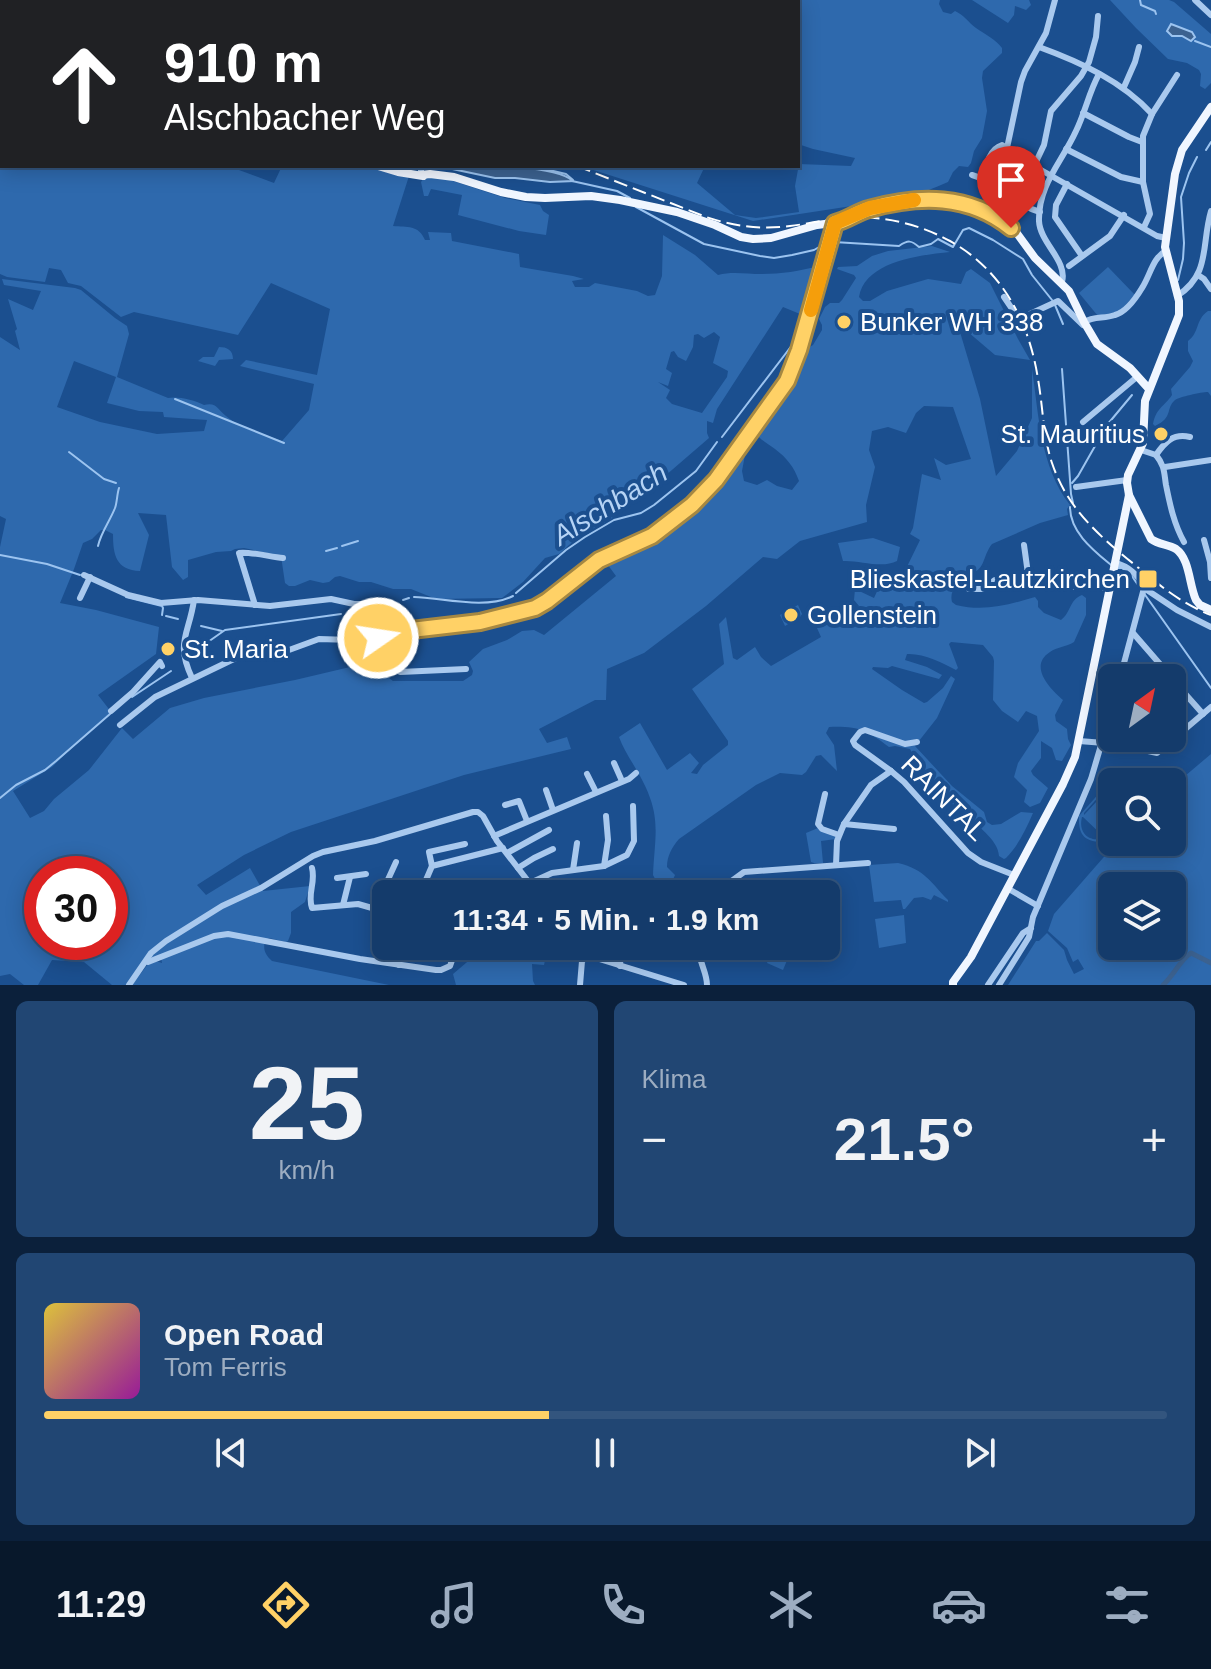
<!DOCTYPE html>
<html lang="de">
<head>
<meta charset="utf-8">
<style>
	body { margin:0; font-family:Helvetica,sans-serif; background:#214673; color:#f1f3f6; height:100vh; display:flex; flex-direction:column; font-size:30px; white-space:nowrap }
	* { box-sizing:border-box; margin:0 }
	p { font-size:26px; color:#9dadc1 }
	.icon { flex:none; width:44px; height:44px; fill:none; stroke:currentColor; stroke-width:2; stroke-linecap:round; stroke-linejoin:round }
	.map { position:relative; height:985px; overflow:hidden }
	.drawer { display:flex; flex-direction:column; gap:16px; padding:16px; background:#0b203b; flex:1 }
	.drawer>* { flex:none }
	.banner { position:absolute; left:0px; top:0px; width:800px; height:168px; box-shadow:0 4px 20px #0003,0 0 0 2px #33557e; background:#202124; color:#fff; overflow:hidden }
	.needle { width:52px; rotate:33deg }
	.tools { position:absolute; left:1098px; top:664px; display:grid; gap:16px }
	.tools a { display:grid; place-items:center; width:88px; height:88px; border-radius:12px; background:#143b6b; box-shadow:0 4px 20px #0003,0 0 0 2px #33557e; font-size:40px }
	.speed { position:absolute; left:24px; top:856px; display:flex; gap:16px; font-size:40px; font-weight:700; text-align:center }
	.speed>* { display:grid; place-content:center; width:104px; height:104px; border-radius:50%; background:#143b6b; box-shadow:0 4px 20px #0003,0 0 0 2px #33557e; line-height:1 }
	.speed .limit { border:12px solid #d22; background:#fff; color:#111 }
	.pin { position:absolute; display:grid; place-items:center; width:68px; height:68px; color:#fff; margin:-82px -34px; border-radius:50% 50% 50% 0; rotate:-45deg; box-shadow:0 0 8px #0007 }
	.pin .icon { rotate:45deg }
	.me { position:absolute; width:88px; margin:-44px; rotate:77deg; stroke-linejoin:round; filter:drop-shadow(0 0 6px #0008) }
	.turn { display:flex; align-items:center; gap:28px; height:168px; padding:0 32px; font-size:36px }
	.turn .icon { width:104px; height:104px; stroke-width:2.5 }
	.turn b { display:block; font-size:56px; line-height:68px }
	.big { font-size:60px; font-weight:700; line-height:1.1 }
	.drawer .tile { flex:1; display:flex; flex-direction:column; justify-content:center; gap:12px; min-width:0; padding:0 28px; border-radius:12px; background:#214673 }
	.drawer .dial { align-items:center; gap:0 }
	.dial b { font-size:104px; line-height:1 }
	.song { display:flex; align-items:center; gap:24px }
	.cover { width:96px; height:96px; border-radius:12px; background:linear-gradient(135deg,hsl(50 70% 55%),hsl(300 70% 35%)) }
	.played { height:8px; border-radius:4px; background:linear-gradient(90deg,#ffd166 45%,#33557e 45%) }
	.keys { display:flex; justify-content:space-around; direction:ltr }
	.heat { display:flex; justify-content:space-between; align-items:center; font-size:44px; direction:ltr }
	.drawer .tiles { flex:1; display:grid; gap:16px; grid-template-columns:1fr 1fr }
	.tile:last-child { grid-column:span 2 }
	.trip { position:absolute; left:372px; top:880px; width:468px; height:80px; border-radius:12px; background:#143b6b; box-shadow:0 4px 20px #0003,0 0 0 2px #33557e; font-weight:700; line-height:80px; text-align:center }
	.tabs { display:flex; height:128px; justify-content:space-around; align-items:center; background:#08182b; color:#9dadc1 }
	.tabs .icon { width:56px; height:56px }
	.tabs .current { color:#ffd166 }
	.tabs b { font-size:36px; color:#f1f3f6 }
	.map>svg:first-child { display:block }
	.green { fill:#2e69ad; fill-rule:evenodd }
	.water { fill:#3c6290; stroke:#9cc4f0; stroke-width:2 }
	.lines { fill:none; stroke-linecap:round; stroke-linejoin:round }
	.stream { stroke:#9cc4f0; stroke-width:2 }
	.river { stroke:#3c6290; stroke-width:5 }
	.minor { stroke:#a9c9ee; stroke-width:6 }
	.major { stroke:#f0f6ff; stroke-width:8 }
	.rail { stroke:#fff; stroke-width:2; stroke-dasharray:14 6; stroke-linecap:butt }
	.route-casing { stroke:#a68842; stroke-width:20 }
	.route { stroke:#ffd166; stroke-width:14 }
	.slow { stroke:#f59e0b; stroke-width:14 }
	.poi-dot { fill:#ffd166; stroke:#1b4f8f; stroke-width:3 }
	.labels { text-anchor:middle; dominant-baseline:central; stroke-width:8; stroke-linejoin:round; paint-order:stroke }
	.poi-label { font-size:26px; fill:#fff; stroke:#1b4f8f; text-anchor:start }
	.street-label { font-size:26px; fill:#fff; stroke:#1b4f8f }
	.water-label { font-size:28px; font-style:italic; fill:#b5d3f5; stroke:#1b4f8f }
</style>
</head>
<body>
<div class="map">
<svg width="1211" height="985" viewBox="0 0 1211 985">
	<rect width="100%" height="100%" fill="#1b4f8f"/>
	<g class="green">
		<path d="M406 0H940L939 4 943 12 951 14 955 11C964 15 968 22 976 28 986 35 995 39 1002 48V53L983 71 982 78 987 111 985 122 982 138 974 151 971 163 968 167 959 166 953 172 948 182C934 188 920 194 904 198L753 221 581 166H705L697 183 735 215 756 218 799 212 795 186 799 164 851 166 855 158 813 149 798 144V2H407Z"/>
		<polygon points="972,0 1029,0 1031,5 1026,10 1015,6 1014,15 1008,23"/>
		<polygon points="1110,0 1169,0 1174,2 1211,34 1211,83 1205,89 1200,86 1201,74 1199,70 1187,63 1168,59 1136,28"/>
		<path d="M0 43 2 44V166H228L274 183 282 166H374L409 176 393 226C407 227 419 225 425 240H430L428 232 451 233 452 241 519 254 520 267 573 276 584 279 572 281 575 287H589L595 283 637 291 648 296 655 295 662 276 663 235 695 255 718 275C732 271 746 274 762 274 781 274 800 271 819 266L800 314 783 307 717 409 713 423 707 421V433L709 438 651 488 620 508 611 519 579 536 559 554 545 558 523 582 502 598 436 599 411 589H393L371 582H359L340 576 335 577 329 582 323 583 310 580 295 586H289L285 583 281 556 244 548 235 549 231 551 216 552 188 560V577L183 580 172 567 166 515 138 513 149 535 140 571C116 570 113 555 113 534L105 530H101L92 539 83 543 74 569 60 603 96 610 159 627 156 654 98 695 112 713 81 739 52 767 13 791 30 818 44 811 54 799 89 770 122 728 133 739 170 708 204 698 295 680 367 663H376L381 672 393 681H463L472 675 473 671 469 662 483 649 507 640 522 631 534 630 544 635 616 576 605 561 606 560 677 527 718 485 741 453 745 455 742 471 744 481 757 485 767 480 777 486 792 490 799 481C794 467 787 458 775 449 767 443 760 440 755 432L785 389 803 351 813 345 822 330V325L819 319 825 307 830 303H839L842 300 856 278 854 275 837 269 838 267 857 266 872 256 888 251 932 246 950 252C921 255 865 261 859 297L863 301H870L887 291 928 279 961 284 966 272 971 269 990 283 1018 339 1030 360 995 355 968 332H960L980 399 996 476 1017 451 1032 418V369C1039 416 1040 466 1070 505L1067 509 1068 515 1040 523 992 544C982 556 986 573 966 574 958 583 949 590 952 602L956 605C984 612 1008 605 1035 597L1038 601V607L1044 613 1061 620C1071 613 1069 600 1082 595L1086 598V615L1074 642C1066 647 1057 647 1050 652 1028 666 1050 689 1063 700L1055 715 1056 721 1067 729 1068 739 1071 745 1062 761 1056 760 1052 748 1041 741V758L1031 771 1033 775 1048 788 1040 803 1030 807 1024 802 1027 790 1014 777 1018 763 1039 731 1037 716 1026 711 1018 722 1002 711 993 700 994 661 993 657 983 645 951 642 949 644 958 668 956 670C943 663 923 653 907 654L905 660 927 667 942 675 939 679 892 666 888 668 873 667 872 669 902 690 924 703 927 702 943 688 951 676 955 679 937 718 915 746 952 786 984 812 987 822 992 825 1001 824 1021 812 1033 813C1026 829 1018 846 1006 858L1004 859 999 856C998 838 975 827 967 811L958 810 946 797C943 780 936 789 927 780 919 773 915 758 910 749L895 746 889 747C866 730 859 726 829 727L826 733 834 745 837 771 821 755 816 756 806 772 802 775 780 773 756 785 679 839C672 847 667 856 667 867L675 875 671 884C663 884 656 882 653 875 655 833 662 816 640 776 633 763 624 751 619 737L640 723 667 770 690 753 699 763 691 773 697 774 703 765 728 745V741L692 689 724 664 719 624 726 617 733 658 737 660 755 647 761 657 771 666 821 637 817 628 859 606 854 600 855 589 874 598 884 576 900 581 920 540 910 534 913 528 922 474 941 480 934 458 946 465 971 459 953 407 924 406 916 413 906 433 888 427 872 431 869 450 875 467 866 505 867 522 800 541 777 559 763 557 706 606 644 653 607 669 606 700H595L539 729 547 743 567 737 571 749 464 775 291 832 244 855 197 885 206 895 250 868 263 891 310 886 305 902 291 912V933L288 941 286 942 269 938 266 940C262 948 265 955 272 961L389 985H132L148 964 156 961 162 963 161 958 152 957 151 951 126 985H112L84 962 52 960 38 985H24L10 974 0 976V547L6 519 0 516V337L20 350 15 331 17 329 8 299 33 310 41 291 4 285 2 279 75 288 81 290 115 318 127 326 129 334 117 377 168 398C178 396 194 400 204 405 217 402 217 409 226 416 241 429 263 434 282 441L309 410 314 384 240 366 246 360 317 375 330 309 271 283 238 335 134 312 121 317 81 286 68 283 61 270 49 268 45 282 7 277 0 274ZM714 332 720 337 713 363 728 371 727 377 702 413 672 404 666 398 670 390 658 382 668 386 672 373 666 369 671 352 674 351 678 357 686 361 693 347 694 335 698 334 704 338ZM74 361 116 377 107 403 139 411 163 412 164 417 207 420 204 431 157 434 100 422 57 407ZM42 874H110V942H42Z"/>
		<polygon points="424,178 444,178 505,198 540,205 543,211 549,215 546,235 519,231 458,215 462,195 431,189 428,196 424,196 421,182"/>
		<polygon points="1108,267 1135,295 1119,312 1098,316 1079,293"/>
		<path d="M1208 311H1211V396L1208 392C1201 392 1179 397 1175 400 1165 409 1174 417 1155 426L1153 424C1156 408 1164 407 1172 395L1171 389 1190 367 1193 361 1188 351V341C1200 332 1195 320 1208 311Z"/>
		<path d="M219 347C227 347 233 350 233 359L219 360 215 366 198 361 203 357H214Z"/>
		<path d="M873 538 900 547 897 561C882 569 859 560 843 561L838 543Z"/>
		<polygon points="798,605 802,614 800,617 785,626 780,615"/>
		<path d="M1211 754V985H1008L1036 941H1039L1047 933 1064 950 1067 960 1074 974 1084 969 1078 959 1073 962 1067 948 1048 931 1054 914 1117 842H1172V787ZM1172 886V946H1112V886Z"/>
		<path d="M1117 773 1121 777 1134 782 1122 780 1112 782 1084 813V815L1112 785V835L1105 842C1086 842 1078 837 1079 816ZM1082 817H1083L1105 838C1089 843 1078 833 1082 817Z"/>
		<polygon points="818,828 835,836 836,839 821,841 823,863 814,863 811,862 806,833"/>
		<path d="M898 863C926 870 930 882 948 900V902L934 895 931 900 923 897 914 898 905 909H903L901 900 874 902 869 865Z"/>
		<polygon points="904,915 906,943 879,948 875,919"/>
		<polygon points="486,946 499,946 513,953 516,946 548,947 544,965 532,964 533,981 535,985 456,985 453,974"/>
		<polygon points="774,946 793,946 783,970 767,963"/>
	</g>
	<g class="water">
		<polygon points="1171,24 1192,32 1195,37 1191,41 1182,36 1172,36 1167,31"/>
		<path d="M438 166C467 166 553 163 573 181L550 182 515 178H495Z"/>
	</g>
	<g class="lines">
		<g class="stream">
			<polyline points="445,0 446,2"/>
			<polyline points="1140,0 1141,5 1155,11 1156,14"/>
			<polyline points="1195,41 1211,47"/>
			<polyline points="1206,150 1211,142"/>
			<polyline points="532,166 566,174 573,180"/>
			<polyline points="572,181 617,191 630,198"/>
			<path d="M636 207 704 244 760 256 774 258 792 255 814 250 826 243 834 242 899 246C908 240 911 240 919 247L931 244 938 239 953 247 963 230 969 228 993 240 1023 259 1032 275 1052 300"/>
			<polyline points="1178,280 1183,259 1184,243 1181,197 1189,173 1197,157"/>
			<polyline points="1055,305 1063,324"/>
			<polyline points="814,308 826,266"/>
			<polyline points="1062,369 1071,494 1073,503"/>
			<polyline points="175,399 284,443"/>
			<polyline points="722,437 796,340 808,306"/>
			<polyline points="69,452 104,479 116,483"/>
			<polyline points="1072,483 1078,476 1107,425 1132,395"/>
			<path d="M1070 507C1070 532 1093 550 1111 565"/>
			<path d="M98 546C101 532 110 521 115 508 117 503 117 494 119 488"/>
			<polyline points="342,546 358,541"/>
			<polyline points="326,551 337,548"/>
			<polyline points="0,555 47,564 80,575"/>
			<polyline points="1118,568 1122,568 1131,575 1211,688"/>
			<polyline points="516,593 566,550 585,537 614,520 641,513 654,505 696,471 717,442"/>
			<polyline points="126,597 162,606 163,608 162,615"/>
			<path d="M414 597C443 598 486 610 513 596"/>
			<polyline points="403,600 409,598"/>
			<polyline points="166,616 178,619"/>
			<polyline points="201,626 222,631"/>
			<polyline points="188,656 225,630 341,614"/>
			<polyline points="132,697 171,671"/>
			<polyline points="0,798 16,785 45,770 56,761 110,714"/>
		</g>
		<path class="river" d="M1163 985C1175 974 1179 961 1191 953L1211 963"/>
		<g class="minor">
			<polyline points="1195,0 1211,15"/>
			<polyline points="0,18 2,18"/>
			<path d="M1039 47C1080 62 1122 81 1152 114"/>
			<polyline points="1124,87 1135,62 1139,47"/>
			<polyline points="1083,113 1129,137 1142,142"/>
			<polyline points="1007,148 1021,82 1025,71 1046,33 1055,0"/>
			<polyline points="1066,149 1121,177 1143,182"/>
			<polyline points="1034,166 1044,145 1051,111 1081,76 1089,62 1096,37 1098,16"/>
			<polyline points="421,175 421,166"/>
			<path d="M972 175C999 182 1014 205 1040 212"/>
			<path d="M983 178C986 166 989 149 1002 145L1034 166 1157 236 1166 238"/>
			<polyline points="1067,184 1056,205 1055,217 1082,256"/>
			<polyline points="1144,227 1150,214 1143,182 1143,136 1152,114 1177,75"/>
			<polyline points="1069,266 1110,236 1124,215"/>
			<polyline points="1198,275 1204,279 1211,289"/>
			<path d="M1062 282C1068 261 1040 243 1039 221 1038 185 1062 162 1076 131 1085 113 1089 92 1099 74"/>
			<path d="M1177 296C1211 274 1201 245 1211 211"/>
			<polyline points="1004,297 1019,319 1058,301 1083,325"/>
			<path d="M1084 322C1094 316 1104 319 1115 315 1126 312 1136 298 1142 288 1150 276 1153 257 1166 251"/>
			<polyline points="1083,422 1138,376"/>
			<polyline points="1141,450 1156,455"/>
			<path d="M1156 455C1165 466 1164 473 1166 485 1170 505 1174 524 1184 542"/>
			<path d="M1156 455C1165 442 1173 433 1190 437"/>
			<polyline points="1165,467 1211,460"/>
			<polyline points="1076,487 1127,480"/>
			<polyline points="1204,540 1210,562 1211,578"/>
			<polyline points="1024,545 1029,581"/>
			<path d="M1115 563C1128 566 1139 575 1144 588L1120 678"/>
			<polyline points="84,575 128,595 161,603 198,600 270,606 331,599 354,604 365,604 368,608 374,635"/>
			<polyline points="1144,588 1177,610 1211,627"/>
			<polyline points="969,589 983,589 995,580 1054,582 1076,587 1110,588"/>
			<polyline points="80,598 90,577"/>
			<path d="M255 605 239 553C248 551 271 557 283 558"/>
			<polyline points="1133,633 1172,678"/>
			<polyline points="377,634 382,651 389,654 394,667 400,672 466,669"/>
			<path d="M192 678C175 642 189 635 194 600"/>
			<polyline points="1172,679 1203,714"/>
			<polyline points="111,711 133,692 160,662 162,666"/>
			<polyline points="120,725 155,697 236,658 289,650 319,639 351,640 377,634 480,622 535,608 547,601 599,560 657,533 683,513 709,489 787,381 799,350 835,223"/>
			<polyline points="1079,741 1117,744 1157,753 1211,707"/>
			<polyline points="917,742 905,744 865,730 860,732 853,741 855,745 891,771 904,782 968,853 981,862 1014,875"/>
			<polyline points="614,763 622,781"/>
			<polyline points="587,774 596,792"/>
			<polyline points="546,790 553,810"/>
			<polyline points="825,794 818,824 822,829 839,835"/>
			<polyline points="505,805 519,801 527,821"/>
			<polyline points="844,824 894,829"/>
			<polyline points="494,836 629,779 636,773"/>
			<polyline points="507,853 549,830"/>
			<polyline points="836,865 837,841 844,824 871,785 891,771"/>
			<polyline points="432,866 429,852 465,844"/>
			<polyline points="604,866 608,840 606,816"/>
			<path d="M312 868C316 882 307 894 312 908L358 904 386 912"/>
			<polyline points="518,868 534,858 553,849"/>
			<polyline points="573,870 577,843"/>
			<polyline points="337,878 366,874"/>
			<polyline points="530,883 552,873 604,866 627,855 634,841 633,806"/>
			<polyline points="1007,888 1038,906"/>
			<polyline points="420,894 432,866 503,848"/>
			<polyline points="724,894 733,880 744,872 868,863"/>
			<polyline points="343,905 350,877"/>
			<polyline points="375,908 396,862"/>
			<polyline points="396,946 399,965"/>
			<polyline points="557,946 684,985"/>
			<path d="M700 946C697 960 707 971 707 985"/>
			<polyline points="148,962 214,936 228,934 360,959 436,970 441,970 450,966 457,946"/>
			<polyline points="620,966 621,946"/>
			<polyline points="129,985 151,953 166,941 222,906 261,888 313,856 323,852 375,841 473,812 478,812 483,816 497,841 538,894"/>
			<polyline points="580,985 582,961 588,956"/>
			<polyline points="988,985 1023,933 1031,928"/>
			<polyline points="999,985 1029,937 1033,917 1091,779 1112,708"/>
		</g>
		<g class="major">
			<polyline points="25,0 28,2"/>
			<polyline points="378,166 398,172 423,176"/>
			<polyline points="421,175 430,174 454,177 501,192 526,197 545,198 591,196 620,200 677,212 715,225 741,237 753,239 771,238 817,225 840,222 870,208 909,200 945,200 968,204 990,214 1016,232 1035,258 1069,291 1084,322 1097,344 1130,368 1149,389"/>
			<path d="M1129 495 1151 539C1159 545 1168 544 1176 549 1190 559 1189 585 1196 600L1200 605 1211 610"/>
			<polyline points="953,985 953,982 971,957 1063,784 1075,757 1129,495 1127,483 1128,475 1143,443 1145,401 1179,315 1179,301 1165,247 1175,174 1182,150 1211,107"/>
		</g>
		<g class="rail">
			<polyline points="106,0 109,2"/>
			<path d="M577 166 706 217C733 226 761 230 790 226 808 224 826 219 844 218 881 215 917 223 950 241 1002 270 1029 321 1038 379 1043 407 1043 436 1052 463 1067 508 1099 536 1135 565 1159 585 1182 604 1211 615"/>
		</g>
	</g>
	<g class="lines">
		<defs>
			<path id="route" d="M378 638 377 634 480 622 535 608 547 601 599 560 652 536 692 505 716 480 787 381 799 350 835 223C848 220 857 212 869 209 919 195 969 194 1011 228"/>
		</defs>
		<use href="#route" class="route-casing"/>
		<use href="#route" class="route"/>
		<polyline class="slow" points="811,310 835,223 870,208 914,200"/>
	</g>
	<g class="poi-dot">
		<circle cx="844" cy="322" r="8"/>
		<circle cx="1161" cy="434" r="8"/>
		<rect x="1138" y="569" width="20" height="20" rx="4"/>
		<circle cx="791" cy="615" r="8"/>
		<circle cx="168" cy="649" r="8"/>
	</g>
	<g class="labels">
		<g class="poi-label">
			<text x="860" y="322">Bunker WH 338</text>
			<text x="1145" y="434" text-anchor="end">St. Mauritius</text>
			<text x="1130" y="579" text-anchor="end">Blieskastel-Lautzkirchen</text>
			<text x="807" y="615">Gollenstein</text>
			<text x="184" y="649">St. Maria</text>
		</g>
		<g class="street-label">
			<text transform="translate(944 798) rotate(45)">RAINTAL</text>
		</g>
		<g class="water-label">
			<text transform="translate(610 504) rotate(-32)">Alschbach</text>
		</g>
	</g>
</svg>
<div class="tools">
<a><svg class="needle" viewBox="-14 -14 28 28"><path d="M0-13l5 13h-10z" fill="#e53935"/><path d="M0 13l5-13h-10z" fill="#9dadc1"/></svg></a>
<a><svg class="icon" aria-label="search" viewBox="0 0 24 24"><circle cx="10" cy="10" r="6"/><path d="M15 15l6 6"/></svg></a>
<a><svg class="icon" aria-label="layers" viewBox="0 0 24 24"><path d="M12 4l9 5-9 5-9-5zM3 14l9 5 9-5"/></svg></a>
</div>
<div class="speed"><div class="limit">30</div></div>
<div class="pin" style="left:1011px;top:228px;background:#d93025"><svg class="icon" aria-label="arrive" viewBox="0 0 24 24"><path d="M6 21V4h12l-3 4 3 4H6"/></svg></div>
<svg class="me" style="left:378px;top:638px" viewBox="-20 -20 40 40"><circle r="17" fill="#ffd166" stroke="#fff" stroke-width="3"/><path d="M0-11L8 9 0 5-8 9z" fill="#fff"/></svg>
<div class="trip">11:34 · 5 Min. · 1.9 km</div>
<div class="banner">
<div class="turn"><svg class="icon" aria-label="ahead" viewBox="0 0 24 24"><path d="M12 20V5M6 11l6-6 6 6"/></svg><div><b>910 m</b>Alschbacher Weg</div></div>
</div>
</div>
<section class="drawer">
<div class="tiles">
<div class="tile dial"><b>25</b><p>km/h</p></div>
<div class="tile"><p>Klima</p>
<div class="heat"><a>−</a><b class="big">21.5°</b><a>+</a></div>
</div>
<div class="tile">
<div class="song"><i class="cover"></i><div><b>Open Road</b><p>Tom Ferris</p></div></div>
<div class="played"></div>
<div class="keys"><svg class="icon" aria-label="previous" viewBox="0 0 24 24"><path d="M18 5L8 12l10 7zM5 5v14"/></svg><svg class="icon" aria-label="pause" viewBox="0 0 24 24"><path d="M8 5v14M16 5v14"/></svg><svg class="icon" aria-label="next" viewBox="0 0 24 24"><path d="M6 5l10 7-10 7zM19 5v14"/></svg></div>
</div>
</div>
</section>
<nav class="tabs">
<b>11:29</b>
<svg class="icon current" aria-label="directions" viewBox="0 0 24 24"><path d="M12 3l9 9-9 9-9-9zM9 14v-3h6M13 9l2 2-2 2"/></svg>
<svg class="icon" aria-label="music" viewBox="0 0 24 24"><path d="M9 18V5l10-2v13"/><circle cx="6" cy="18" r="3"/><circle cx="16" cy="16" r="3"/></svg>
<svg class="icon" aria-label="phone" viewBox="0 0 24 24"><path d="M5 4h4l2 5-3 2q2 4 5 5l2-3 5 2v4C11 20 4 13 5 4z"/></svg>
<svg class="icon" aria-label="climate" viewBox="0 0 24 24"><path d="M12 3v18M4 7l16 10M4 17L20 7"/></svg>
<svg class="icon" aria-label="car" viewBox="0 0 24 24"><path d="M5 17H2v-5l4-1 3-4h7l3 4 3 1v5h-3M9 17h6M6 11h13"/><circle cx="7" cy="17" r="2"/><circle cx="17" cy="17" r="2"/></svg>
<svg class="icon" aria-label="filters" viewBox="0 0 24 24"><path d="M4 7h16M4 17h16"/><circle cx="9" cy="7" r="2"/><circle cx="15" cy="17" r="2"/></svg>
</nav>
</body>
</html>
